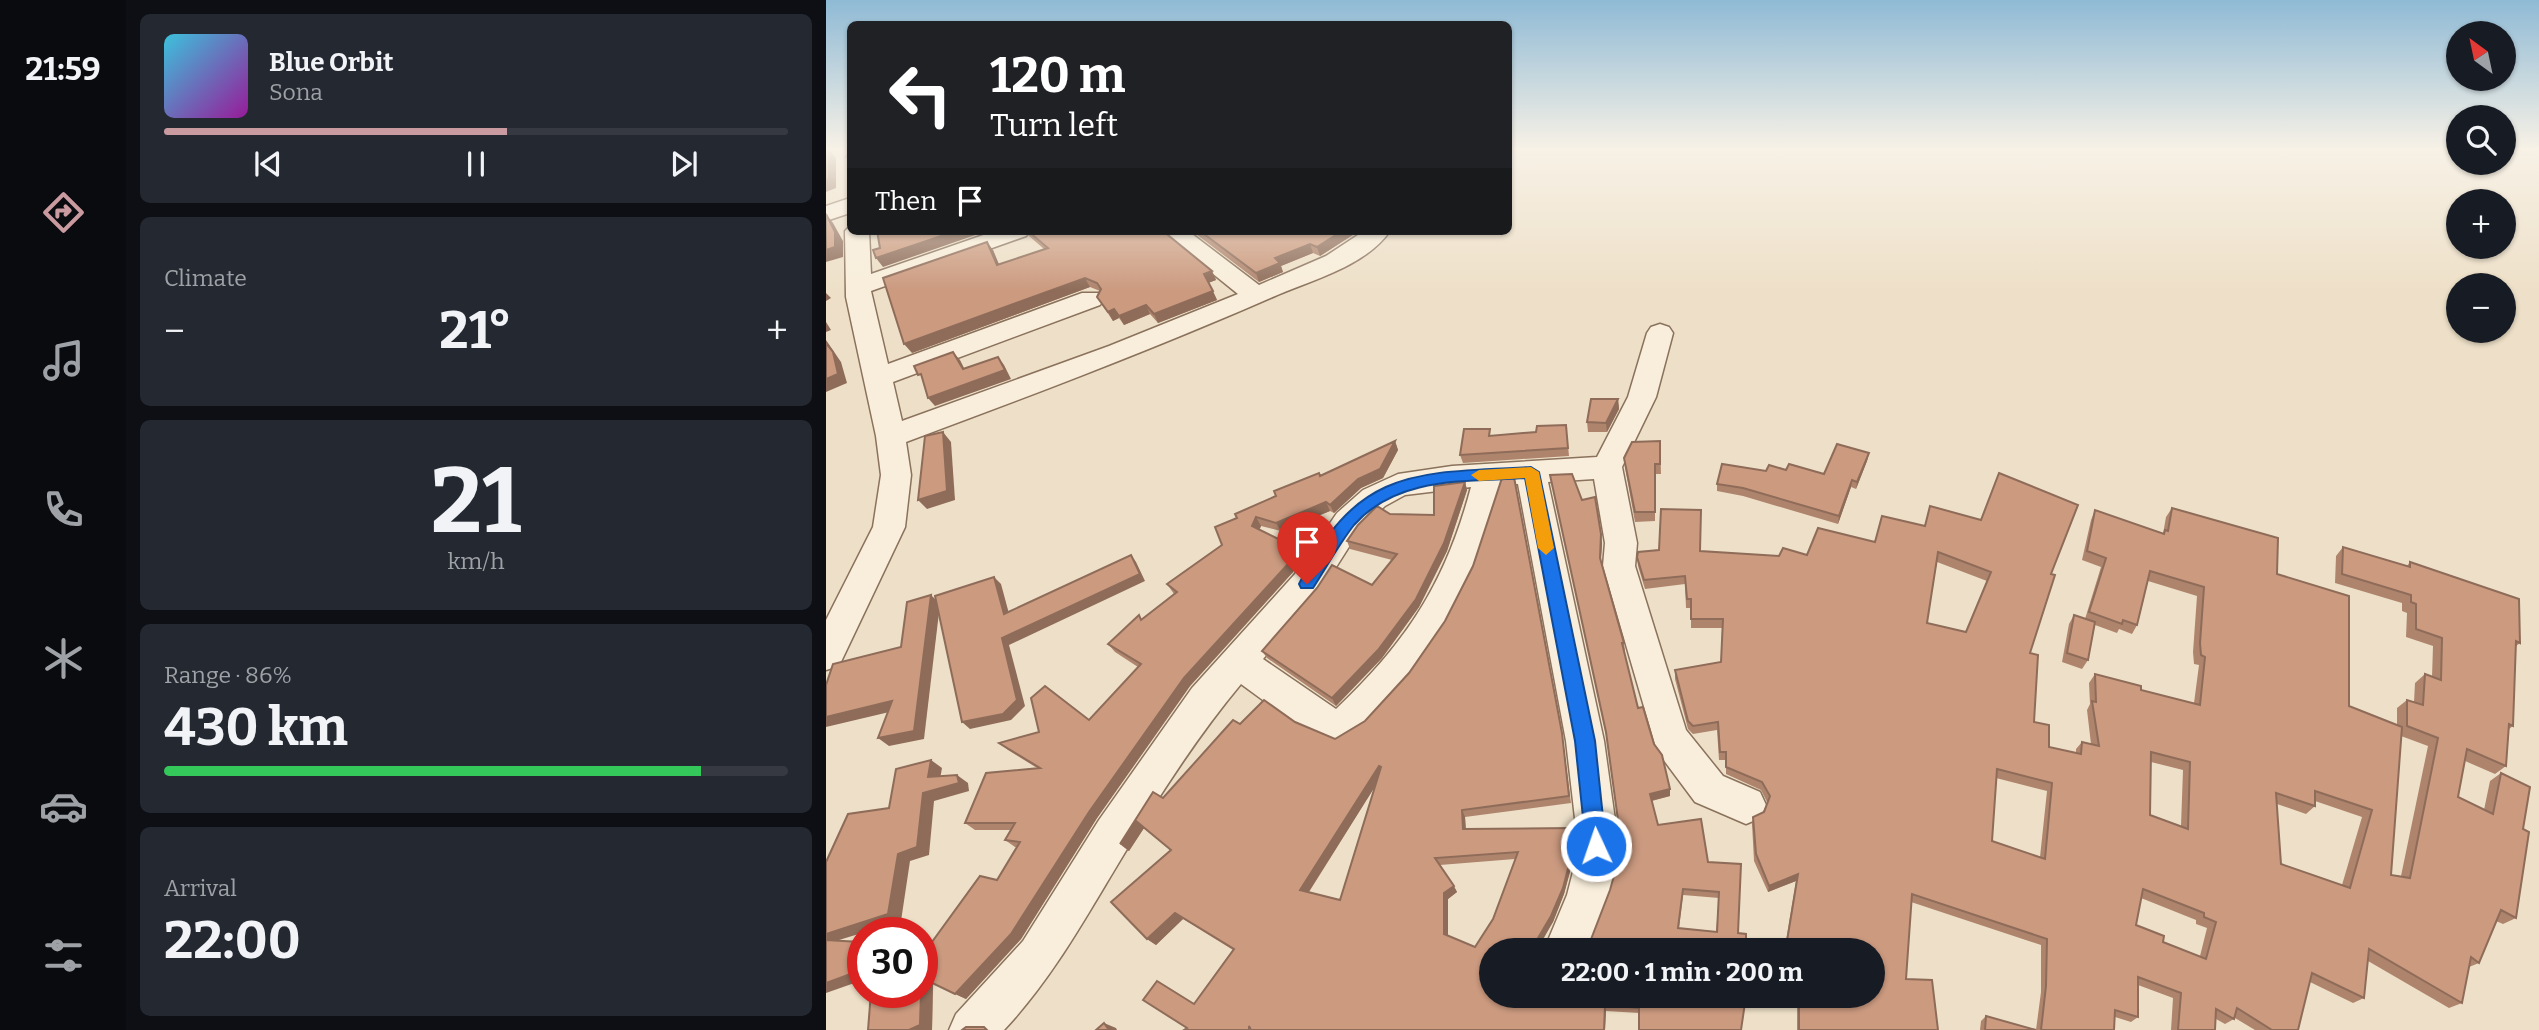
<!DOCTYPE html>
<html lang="en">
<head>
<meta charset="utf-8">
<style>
	body { margin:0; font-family:Bitter,serif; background:#242831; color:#f1f3f6; height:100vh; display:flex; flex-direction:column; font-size:26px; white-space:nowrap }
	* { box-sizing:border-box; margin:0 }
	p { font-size:23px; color:#9ea1a6 }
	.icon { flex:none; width:38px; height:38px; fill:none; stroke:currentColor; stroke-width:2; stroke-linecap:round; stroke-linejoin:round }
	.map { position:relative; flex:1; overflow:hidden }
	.panel { display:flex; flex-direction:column; gap:14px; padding:14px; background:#0d0f14; width:700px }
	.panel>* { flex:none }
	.hud { position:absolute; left:21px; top:21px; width:665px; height:214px; border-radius:10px; box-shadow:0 2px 5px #0004; background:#202124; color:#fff; overflow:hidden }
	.needle { width:46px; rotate:327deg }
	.buttons { position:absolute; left:1620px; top:21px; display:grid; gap:14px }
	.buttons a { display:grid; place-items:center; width:70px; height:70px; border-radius:50%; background:#171b24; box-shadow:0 2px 5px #0004; font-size:35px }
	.speed { position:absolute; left:21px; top:917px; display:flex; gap:14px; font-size:35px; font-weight:700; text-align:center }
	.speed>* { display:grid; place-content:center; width:91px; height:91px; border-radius:50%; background:#171b24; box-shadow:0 2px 5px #0004; line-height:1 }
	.speed .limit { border:10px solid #d22; background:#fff; color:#111 }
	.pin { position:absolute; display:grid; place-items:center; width:60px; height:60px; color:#fff; margin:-72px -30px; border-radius:50% 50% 50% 0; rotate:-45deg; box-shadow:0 0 7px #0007 }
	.pin .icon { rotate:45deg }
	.me { position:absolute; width:77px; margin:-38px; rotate:357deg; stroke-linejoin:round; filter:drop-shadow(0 0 5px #0008) }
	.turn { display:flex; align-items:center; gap:24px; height:147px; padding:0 28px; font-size:32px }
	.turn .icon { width:91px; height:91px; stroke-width:2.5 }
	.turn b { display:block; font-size:49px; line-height:60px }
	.then { display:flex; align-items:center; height:66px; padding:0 28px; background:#0003; gap:14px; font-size:26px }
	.big { font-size:52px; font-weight:700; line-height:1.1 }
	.panel .card { flex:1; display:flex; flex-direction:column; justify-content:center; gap:10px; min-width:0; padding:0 24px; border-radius:10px; background:#242831 }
	.panel .dial { align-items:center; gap:0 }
	.dial b { font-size:91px; line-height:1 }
	.song { display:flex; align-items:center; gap:21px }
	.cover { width:84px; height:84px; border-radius:10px; background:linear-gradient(135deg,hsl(190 70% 55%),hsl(300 70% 35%)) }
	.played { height:7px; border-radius:4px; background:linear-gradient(90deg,#c99a9f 55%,#363941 55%) }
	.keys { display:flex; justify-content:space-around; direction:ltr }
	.heat { display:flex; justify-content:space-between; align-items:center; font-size:38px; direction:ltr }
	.charge { height:10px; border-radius:5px; background:linear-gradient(90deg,#34c759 86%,#363941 0) }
	.trip { position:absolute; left:653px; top:938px; width:406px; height:70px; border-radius:35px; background:#171b24; box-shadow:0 2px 5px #0004; font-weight:700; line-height:70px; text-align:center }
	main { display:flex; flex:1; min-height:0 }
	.tab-bar { display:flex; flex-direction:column; width:126px; justify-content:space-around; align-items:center; background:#090b0e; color:#9ea1a6 }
	.tab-bar .icon { width:49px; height:49px }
	.tab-bar .on { color:#c99a9f }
	.tab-bar b { font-size:32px; color:#f1f3f6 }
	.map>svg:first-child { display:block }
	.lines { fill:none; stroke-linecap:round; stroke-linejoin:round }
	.minor-casing { stroke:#8a725d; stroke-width:3 }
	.minor { fill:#f9eedb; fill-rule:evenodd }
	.wall { fill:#af846d; fill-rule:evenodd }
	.shaded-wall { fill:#8e6c59 }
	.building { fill:#cb9a7f; stroke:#8e6c59; stroke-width:2; fill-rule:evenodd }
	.route { fill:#1a73e8; stroke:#114b97; stroke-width:2 }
	.slow { fill:#f59e0b }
</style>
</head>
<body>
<main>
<nav class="tab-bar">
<b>21:59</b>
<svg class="icon on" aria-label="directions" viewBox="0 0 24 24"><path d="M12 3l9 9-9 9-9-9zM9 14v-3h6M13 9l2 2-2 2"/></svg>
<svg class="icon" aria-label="music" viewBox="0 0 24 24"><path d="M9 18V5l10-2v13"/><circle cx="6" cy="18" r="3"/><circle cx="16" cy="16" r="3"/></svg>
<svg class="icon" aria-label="phone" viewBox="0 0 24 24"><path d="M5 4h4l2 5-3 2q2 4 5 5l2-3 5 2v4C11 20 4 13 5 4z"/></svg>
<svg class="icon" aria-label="climate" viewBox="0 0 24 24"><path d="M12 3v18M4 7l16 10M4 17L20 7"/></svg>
<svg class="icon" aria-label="car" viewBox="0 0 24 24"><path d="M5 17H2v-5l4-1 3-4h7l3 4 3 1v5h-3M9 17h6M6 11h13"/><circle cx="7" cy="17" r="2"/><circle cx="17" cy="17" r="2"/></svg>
<svg class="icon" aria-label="filters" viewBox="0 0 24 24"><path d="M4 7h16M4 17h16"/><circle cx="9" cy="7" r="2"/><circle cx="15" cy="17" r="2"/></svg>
</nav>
<section class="panel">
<div class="card">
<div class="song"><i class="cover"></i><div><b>Blue Orbit</b><p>Sona</p></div></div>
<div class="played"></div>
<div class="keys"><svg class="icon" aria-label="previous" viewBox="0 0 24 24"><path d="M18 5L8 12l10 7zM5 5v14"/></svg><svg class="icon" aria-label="pause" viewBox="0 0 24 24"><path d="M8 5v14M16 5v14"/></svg><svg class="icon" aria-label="next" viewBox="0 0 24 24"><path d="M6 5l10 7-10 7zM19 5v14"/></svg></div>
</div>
<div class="card"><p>Climate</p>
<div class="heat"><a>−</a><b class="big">21°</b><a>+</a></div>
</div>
<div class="card dial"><b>21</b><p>km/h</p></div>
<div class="card"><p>Range · 86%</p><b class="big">430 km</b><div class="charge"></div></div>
<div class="card"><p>Arrival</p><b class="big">22:00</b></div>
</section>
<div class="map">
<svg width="1713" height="1030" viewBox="0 0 1713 1030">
	<rect width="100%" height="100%" fill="#eee0c8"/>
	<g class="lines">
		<defs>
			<g id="minor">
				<polygon points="24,198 24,213 0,221 0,206"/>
				<path d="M24 226V231H43L45 274 169 231H204L200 236 45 291 62 364 256 293H274L278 299 274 305 67 382 76 421 283 346 412 294 334 231H362L433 285 500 256 538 231H564C540 266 486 280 449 296 328 349 204 396 80 442L85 475 79 527 13 666 0 670V620L47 527 55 475 50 436 20 297 19 231Z"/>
				<path d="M834 324 843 327 847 333 830 397 796 467 811 543 809 566 860 730 897 776 934 792 940 805 934 818 920 824 869 802 831 751 777 566 779 543 768 479 722 482 778 741 790 827 791 864 783 896 762 950H718L741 895 749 864 750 827 740 741 692 484 676 485C656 569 622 640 564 704 550 720 535 737 515 745L475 728 415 684C369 739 329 802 292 864 257 922 225 980 178 1030H123L130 1014 197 941 273 820 366 688 469 574 511 513 537 490 572 474 626 466 771 457 802 397 821 333 825 327ZM645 487C620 582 581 642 510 709L437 659 493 594 533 531 559 506 579 495Z"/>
			</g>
		</defs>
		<use href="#minor" class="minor-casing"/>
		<use href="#minor" class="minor"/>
	</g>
	<g class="wall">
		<polygon points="200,231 337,231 386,271 390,280 382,283 391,300 332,323 324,314 298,325 293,318 287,321 271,297 274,291 264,287 86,353 167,250 173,265 218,249 203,236"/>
		<polygon points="366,231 533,231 494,256 487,253 455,266 457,272 433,282"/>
		<polygon points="792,399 793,409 781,432 762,432 761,422"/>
		<polygon points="740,425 743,456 637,463 634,455 665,436 710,432"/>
		<polygon points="569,441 572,450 557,478 535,488 508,513 504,511 455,531 435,526 433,530 477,558 467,572 364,686 271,818 195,939 140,999 107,983 106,1030 103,946 171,880 191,847 189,847 179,840 185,830 149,830 139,823 211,768 182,750 173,743 263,720 312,667 289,652 282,644 313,615 316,619 348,594 341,584 396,545 411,518 494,476"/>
		<polygon points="834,441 835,474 829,474 829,521 809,522 799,467 798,458"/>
		<polygon points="1043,453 1041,461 1030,489 1025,487 1012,524 917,496 891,491 891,484 940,471 960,470 998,474"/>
		<path d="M724 475 756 500 776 543 775 562 798 643 799 651 798 652 812 708 828 744 844 789V796L826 801 832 825 882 862 912 933 920 941 959 947 970 881 942 892 928 861 926 824 927 817 938 812 941 802 935 790 900 774V760H893L891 730 867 734 862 729 849 679V670L895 662 896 628H865V608H860L859 584 819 589 812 566 811 557 874 551 953 556 981 555 1049 542 1056 516 1225 574 1204 653 1208 722 1223 747 1250 753V749L1256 742 1265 744 1261 710 1264 704 1263 683 1269 674 1315 690 1368 703 1373 665 1368 664 1367 652 1371 596 1322 581 1311 625 1306 634 1293 629 1291 633 1269 625 1262 660 1256 669 1236 662 1243 624 1248 615 1259 619 1275 567 1256 560 1265 520 1269 510 1337 534 1340 517 1346 508 1451 574 1523 706 1571 725V708L1581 700 1588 702 1589 683 1599 674 1606 677 1607 646 1580 637 1581 613 1576 611V603L1509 583 1510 556 1517 547 1581 566 1584 562 1694 643 1690 646 1687 726 1683 729 1680 766 1669 774 1639 761 1632 797 1658 810 1664 781 1675 773 1697 829 1690 918 1677 924 1670 921 1653 963 1643 967 1636 1003 1623 1008 1542 961 1538 998 1527 1003 1484 982 1472 1030H1429L1409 1018 1408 1019 1399 1024 1390 1019 1389 1030H1345L1347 998 1312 985V1017L1305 1022 1289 1017 1288 1030H1154L1155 1021 1160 1016 1210 1030 1215 992V945L1085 902 1080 979 1112 1030H971V996H1046L766 948 764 942 784 890 793 858 792 820 781 740ZM1111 562 1161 581 1140 632 1101 623ZM1575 736 1602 746 1575 876 1565 875ZM1325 762 1357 770 1355 826 1324 815ZM1170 778 1221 791 1214 857 1166 841ZM1489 801 1536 817 1516 885 1455 864 1451 804 1480 814 1489 806ZM857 895 893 898 890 932 853 928ZM1315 898 1370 920V924L1381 928 1374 956 1337 942 1310 925Z"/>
		<polygon points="639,482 641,490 621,551 593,607 556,658 510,706 441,658 436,651 546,585 566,560 524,549 521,541 564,514 608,515"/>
		<path d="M469 722 509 739 737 741 745 803 639 817 640 829 746 828 747 835 746 864 738 894 727 922 665 996H920L813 1013 780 1011 361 1028 368 1004 407 950 357 919 330 945 321 939 345 850 318 828 303 851 294 844 337 798 414 724ZM549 786 514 900 483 892 510 849ZM689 859 667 919 649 947 622 936V899L631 892 614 865Z"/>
	</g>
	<g class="shaded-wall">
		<polygon points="0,147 1,147 3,154 3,149 10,158 10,188 0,192"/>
		<polygon points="0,214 7,223 17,241 17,257 0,262"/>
		<polygon points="130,231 161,231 57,267 50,258"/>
		<polygon points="516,231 533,231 494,256 491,247"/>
		<polygon points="161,242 167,250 177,274 171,265"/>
		<polygon points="484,244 487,253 455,266 457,272 433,282 430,273 449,258"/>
		<polygon points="386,271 390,280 382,283 378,274"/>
		<polygon points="259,278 264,287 86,353 78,344"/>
		<polygon points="387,291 391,300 332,323 328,314"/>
		<polygon points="0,293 5,298 0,301"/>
		<polygon points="320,305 324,314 298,325 293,316"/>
		<polygon points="288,309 293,318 287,321 282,312"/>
		<polygon points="0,322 5,330 0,332"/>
		<polygon points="0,340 15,362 21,383 0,392"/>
		<polygon points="127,352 134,360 143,378 137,369"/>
		<polygon points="172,357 178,365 185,379 109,406 102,398"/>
		<polygon points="792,399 793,409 781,432 780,423"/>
		<polygon points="117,432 125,442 129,500 101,509 92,500"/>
		<polygon points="569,441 572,450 557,478 535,488 508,513 504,505"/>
		<polygon points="1043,453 1041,461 1030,489 1031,482"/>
		<polygon points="1026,480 1025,487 1012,524 1013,516"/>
		<polygon points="639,482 641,490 621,551 593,607 556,658 510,706 506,698"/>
		<polygon points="500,502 504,511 455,531 450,523"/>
		<polygon points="430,517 435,526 431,535 426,526"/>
		<polygon points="775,534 776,543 774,567 774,558"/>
		<polygon points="473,549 477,558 467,572 364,686 271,818 195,939 140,999 129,994 263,812 358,678"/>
		<polygon points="305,555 310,562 319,581 183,645 199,706 185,720 144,729 136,722 176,638"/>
		<polygon points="168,577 175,584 185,621 178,614"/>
		<polygon points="105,595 114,604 98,739 63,746 52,738"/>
		<polygon points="66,701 76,709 0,727 0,717"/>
		<polygon points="105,760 116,768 113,785 102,777"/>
		<polygon points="553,766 557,774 480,896 474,890"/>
		<polygon points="131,775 142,783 143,791 108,801 103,855 84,861 75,921 0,944 0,934 97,793"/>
		<polygon points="844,789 844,796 824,801 824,794"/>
		<polygon points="636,810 639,817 640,836 637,829"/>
		<polygon points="310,821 318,828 303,851 294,844"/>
		<polygon points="746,828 747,835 746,864 738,894 727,922 711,950 705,950"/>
		<polygon points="972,874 970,881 942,892 943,886"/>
		<polygon points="628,886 631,892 622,899 622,940 618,934 618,893"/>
		<polygon points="349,913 357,919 330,945 321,939"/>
		<polygon points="34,942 37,943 37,980 0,993 0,983"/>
		<polygon points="96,978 107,983 106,1030 83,1030 95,992 96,992"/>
		<polygon points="779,1005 780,1011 779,1030 778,1030"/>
		<polygon points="278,1023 290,1028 291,1030 283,1030"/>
	</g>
	<g class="building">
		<polygon points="3,149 3,179 0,180 0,150"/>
		<polygon points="24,149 24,156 20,157"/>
		<polygon points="0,214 9,232 9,247 0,250"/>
		<polygon points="51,231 130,231 50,258 47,250 54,248"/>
		<polygon points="202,231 337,231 386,271 378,274 387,291 328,314 320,305 293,316 288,309 282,312 271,297 275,289 271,283 259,278 78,344 57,278 161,242 171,265 222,248"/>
		<polygon points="374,231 516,231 491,247 484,244 449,258 454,263 430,273"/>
		<polygon points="0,343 7,352 12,374 0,379"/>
		<polygon points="127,352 137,369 172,357 179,370 102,398 95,374 92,375 88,366"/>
		<polygon points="765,399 792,399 780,423 761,422"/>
		<polygon points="740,425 742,448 634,455 638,429 664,429 663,436 710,432 711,426"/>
		<polygon points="117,432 121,491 92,500 99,436"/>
		<polygon points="569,441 554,469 532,479 504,505 500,502 450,523 430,517 426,526 473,549 462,564 358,678 263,812 185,934 129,994 96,978 96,946 103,946 154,876 171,880 194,842 179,840 189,823 139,823 160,773 214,768 173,743 213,732 205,698 219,686 263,720 315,664 282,644 313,615 315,620 351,592 341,584 396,545 389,527 411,518 409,514 450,496 448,491 493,473 494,476"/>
		<polygon points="834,441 834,464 829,464 829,512 809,512 798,458 806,442"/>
		<polygon points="1011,444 1043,453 1031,482 1026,480 1013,516 917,488 891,484 896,464 940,471 943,465 960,470 963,464 998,474"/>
		<path d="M1173 473 1252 505 1225 574 1229 575 1204 653 1212 655 1208 722 1223 725V747L1255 754 1256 742 1273 746 1266 701 1270 702 1269 674 1315 686V690L1374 705 1379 657 1375 655 1374 643 1378 587 1324 571 1311 625 1297 620 1296 624 1263 612 1280 558 1261 551 1269 510 1338 534 1339 530 1342 531 1346 508 1452 538 1451 574 1523 596V706L1576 727 1565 875 1584 878 1612 738 1581 726V700L1597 705 1599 674 1615 680 1616 638 1590 629V604L1585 602V595L1516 574 1517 547 1584 567V562L1693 599 1694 643 1690 641 1687 726 1683 724 1680 766 1641 749 1632 797 1667 814 1675 773 1704 787 1697 829 1703 832 1690 918 1675 910 1653 963 1645 957 1636 1003 1543 949 1538 998 1486 973 1472 1030H1446L1411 1008 1408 1019 1390 1009 1389 1030H1352L1355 993 1312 977V1017L1289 1010 1288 1030H1215L1220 986 1221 939 1086 894 1080 979 1106 980 1112 1030H973V996H1046V950H767L771 943 764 942 784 890 793 858 792 820 780 732 724 475 746 474 756 500 769 497 775 534 774 558 798 643H796L812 708 817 707 828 744 836 755 844 789 824 794 832 825 875 819 882 862 915 864 912 933 920 934V941L960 947 972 874 943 886 930 854 927 817 938 812 944 796 936 782 900 767V752H894L892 722 867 726 862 721 849 670 895 662 897 619H865V599H861L859 576 818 580 811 557 812 552 833 550 835 509 875 510 874 551 953 556 957 548 981 555 992 528 1049 542 1056 516 1099 526 1104 506 1155 520ZM1112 552 1165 572 1140 632 1101 623ZM1325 752 1364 762 1362 829 1324 815ZM1171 769 1226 783 1219 859 1166 841ZM1489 791 1546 810 1524 888 1455 864 1450 793 1489 806ZM857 889 893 892 891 932 852 928ZM1317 889 1378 913V917L1390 922 1380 959 1337 942 1338 936 1310 925Z"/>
		<path d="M688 477 736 733 743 796 636 810 637 829 746 828 745 857 737 888 725 916 705 950H665V996H920L915 1030H813V1008L779 1005 778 1030H425L423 1026V1030H358L361 1028 317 1000 331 981 368 1004 408 949 349 913 321 939 285 902 345 850 310 821 294 844 327 792 337 798 407 720 414 724 438 700 469 722 509 739 539 721 583 673 619 621 647 566 676 478ZM553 766 555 767 514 900 474 890ZM692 852 667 919 649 947 618 934V893L628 886 609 858Z"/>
		<polygon points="639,482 618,543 590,599 552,650 506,698 436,651 491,588 506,565 546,585 571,554 521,541 532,525 551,506 564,514 608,515 608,486"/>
		<polygon points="305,555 314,574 176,638 191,700 177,714 136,722 109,596 168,577 178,614"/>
		<polygon points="105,595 88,731 52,738 66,701 0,717 0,685 7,664 75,647 81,602"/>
		<polygon points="1248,615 1269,622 1262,660 1241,653"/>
		<polygon points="105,760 102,777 131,775 133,783 97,793 91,847 72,854 62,914 0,934 0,862 22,814 63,808 70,769"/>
		<polygon points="0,940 34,942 30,972 0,983"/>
		<polygon points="45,992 95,992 94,1025 83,1030 42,1030"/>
		<polygon points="1160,1016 1210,1030 1159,1030"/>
		<polygon points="278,1023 283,1030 270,1030"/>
		<polygon points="140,1027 158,1027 161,1030 136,1030"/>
	</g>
	<linearGradient id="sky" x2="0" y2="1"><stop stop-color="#8fbad5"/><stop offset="0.51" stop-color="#f7f1e6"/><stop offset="1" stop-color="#f7f1e6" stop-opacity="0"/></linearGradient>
	<rect width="1713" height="291" fill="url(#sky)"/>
	<path class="route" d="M705 467 713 472 769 741 780 846 777 853 770 856 763 853 760 846 749 741 699 478C639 482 571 476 528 525 513 544 500 568 487 588H475L473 584C532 467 588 473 705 467Z"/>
	<polygon class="slow" points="705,467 713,472 728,548 720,555 712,548 699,478 653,481 645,475 653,470"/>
</svg>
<div class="buttons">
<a><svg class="needle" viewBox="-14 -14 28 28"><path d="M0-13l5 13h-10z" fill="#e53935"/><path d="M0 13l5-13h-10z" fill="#9ea1a6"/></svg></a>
<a><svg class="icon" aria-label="search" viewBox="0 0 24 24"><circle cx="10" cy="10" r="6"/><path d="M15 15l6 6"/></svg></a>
<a>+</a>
<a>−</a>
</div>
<div class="speed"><div class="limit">30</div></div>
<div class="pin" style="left:481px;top:584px;background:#d93025"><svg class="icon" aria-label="arrive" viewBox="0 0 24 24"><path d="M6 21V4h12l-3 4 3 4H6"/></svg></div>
<svg class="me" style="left:770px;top:846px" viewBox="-20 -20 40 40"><circle r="17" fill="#1a73e8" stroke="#fff" stroke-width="3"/><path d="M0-11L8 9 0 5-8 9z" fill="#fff"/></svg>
<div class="trip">22:00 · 1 min · 200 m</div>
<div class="hud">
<div class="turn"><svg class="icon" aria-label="left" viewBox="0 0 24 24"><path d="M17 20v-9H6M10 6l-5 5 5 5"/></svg><div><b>120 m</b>Turn left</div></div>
<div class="then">Then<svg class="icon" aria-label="arrive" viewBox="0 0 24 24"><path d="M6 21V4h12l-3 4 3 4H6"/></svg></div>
</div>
</div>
</main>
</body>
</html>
